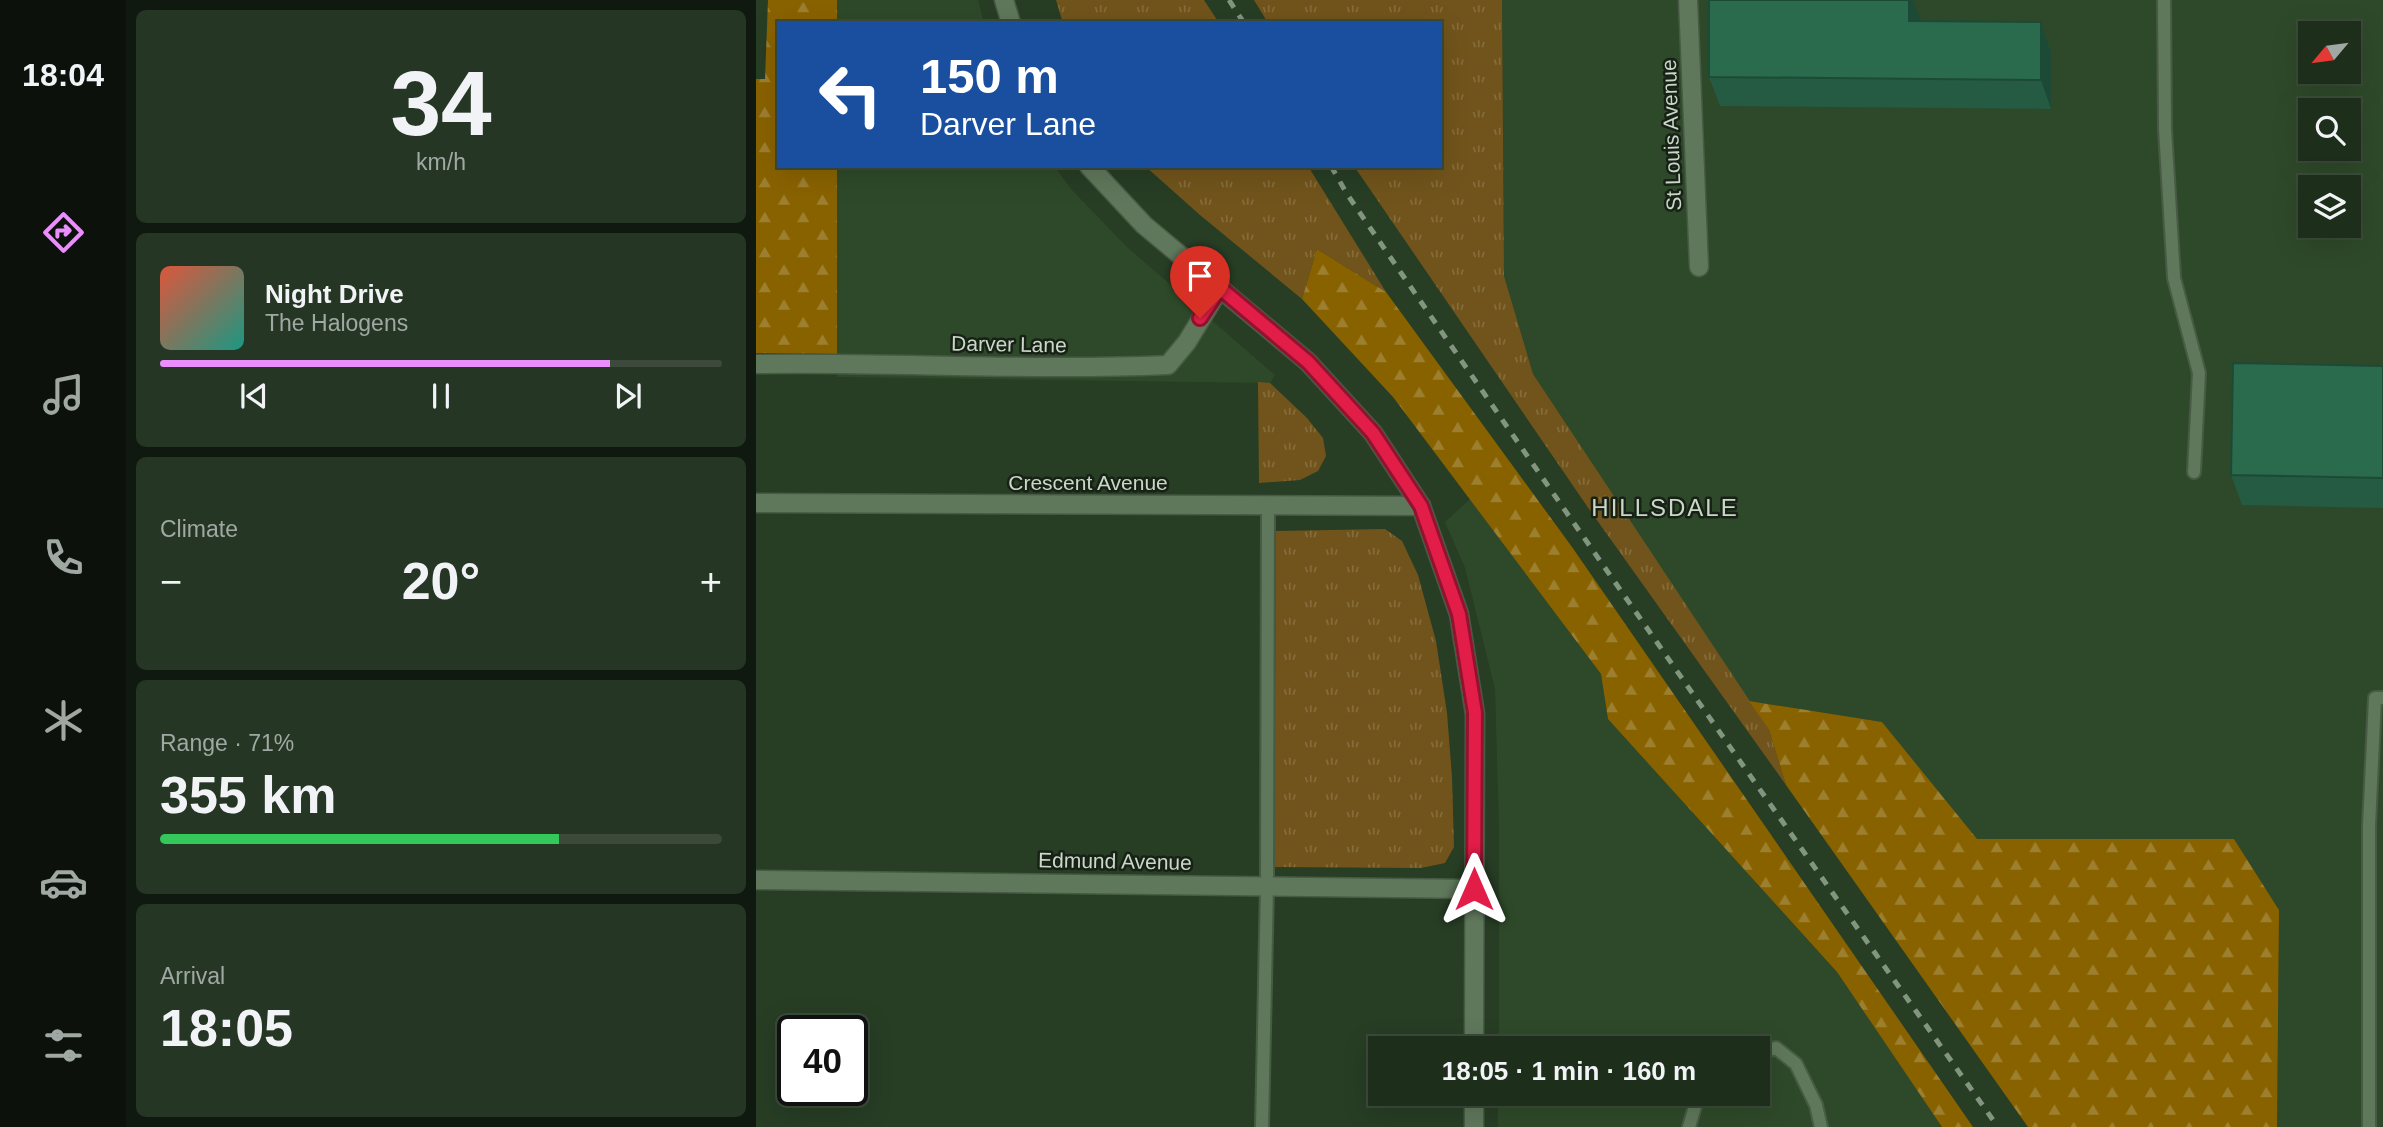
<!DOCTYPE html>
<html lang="en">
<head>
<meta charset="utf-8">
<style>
	body { margin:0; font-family:Arial,sans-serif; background:#253624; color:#f1f3f6; height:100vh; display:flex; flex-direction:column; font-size:26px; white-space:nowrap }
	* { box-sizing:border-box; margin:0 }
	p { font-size:23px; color:#a0a8a3 }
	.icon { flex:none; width:38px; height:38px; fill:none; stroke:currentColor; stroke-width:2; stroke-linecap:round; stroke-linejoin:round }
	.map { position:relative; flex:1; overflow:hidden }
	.panel { display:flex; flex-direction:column; gap:10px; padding:10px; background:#10190f; width:630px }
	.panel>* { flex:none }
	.banner { position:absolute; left:21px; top:21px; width:665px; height:147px; border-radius:0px; box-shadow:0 7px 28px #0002,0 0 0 2px #3b4a3a; background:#1a4fa0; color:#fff; overflow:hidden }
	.needle { width:46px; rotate:241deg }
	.tools { position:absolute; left:1542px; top:21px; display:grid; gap:14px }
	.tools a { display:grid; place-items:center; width:63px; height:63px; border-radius:0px; background:#1d2e1b; box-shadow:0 7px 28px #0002,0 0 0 2px #3b4a3a; font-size:35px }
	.speed { position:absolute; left:21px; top:1015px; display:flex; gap:14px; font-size:35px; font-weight:700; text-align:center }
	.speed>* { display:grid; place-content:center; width:91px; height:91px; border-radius:50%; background:#1d2e1b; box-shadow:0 7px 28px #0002,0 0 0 2px #3b4a3a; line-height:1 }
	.speed .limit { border:4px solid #111; border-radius:10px; background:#fff; color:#111 }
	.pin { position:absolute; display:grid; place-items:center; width:60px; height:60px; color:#fff; margin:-72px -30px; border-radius:50% 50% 50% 0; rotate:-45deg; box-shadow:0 0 7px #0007 }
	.pin .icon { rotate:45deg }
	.me { position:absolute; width:77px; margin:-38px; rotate:0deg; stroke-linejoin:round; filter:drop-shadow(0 0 5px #0008) }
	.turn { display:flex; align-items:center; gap:24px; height:147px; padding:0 28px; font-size:32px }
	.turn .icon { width:91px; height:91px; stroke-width:2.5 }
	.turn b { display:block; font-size:49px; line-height:60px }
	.big { font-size:52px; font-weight:600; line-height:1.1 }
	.panel .tile { flex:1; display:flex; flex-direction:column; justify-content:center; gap:10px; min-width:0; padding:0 24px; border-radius:10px; background:#253624 }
	.panel .dial { align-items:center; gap:0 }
	.dial b { font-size:91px; line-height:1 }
	.song { display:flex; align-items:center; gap:21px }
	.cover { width:84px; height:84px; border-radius:10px; background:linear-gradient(135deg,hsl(10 70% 55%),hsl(170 70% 35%)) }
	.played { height:7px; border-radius:4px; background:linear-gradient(90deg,#ea8dfd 80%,#3b4a3a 80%) }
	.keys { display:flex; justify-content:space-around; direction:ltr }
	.heat { display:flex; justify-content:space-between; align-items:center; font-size:38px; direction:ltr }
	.charge { height:10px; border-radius:5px; background:linear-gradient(90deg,#34c759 71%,#3b4a3a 0) }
	.trip { position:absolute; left:612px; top:1036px; width:402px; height:70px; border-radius:0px; background:#1d2e1b; box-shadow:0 7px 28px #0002,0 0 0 2px #3b4a3a; font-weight:600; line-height:70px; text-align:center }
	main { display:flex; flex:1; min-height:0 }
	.menu { display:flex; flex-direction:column; width:126px; justify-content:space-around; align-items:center; background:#0c120b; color:#a0a8a3 }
	.menu .icon { width:49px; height:49px }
	.menu .current { color:#ea8dfd }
	.menu b { font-size:32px; color:#f1f3f6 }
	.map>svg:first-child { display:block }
	.built { fill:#2e4929; fill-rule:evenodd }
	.grass { fill:url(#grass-tufts) }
	.forest { fill:url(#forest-firs) }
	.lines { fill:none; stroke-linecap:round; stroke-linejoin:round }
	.service-casing { stroke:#475a44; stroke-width:16 }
	.minor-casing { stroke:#475a44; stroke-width:21 }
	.tertiary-casing { stroke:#475a44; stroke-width:21 }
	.service { stroke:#5f775b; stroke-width:12 }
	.minor { stroke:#5f775b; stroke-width:18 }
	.tertiary { stroke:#5f775b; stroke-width:18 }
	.rail { stroke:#839480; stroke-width:5; stroke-dasharray:9 9; stroke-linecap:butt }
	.wall { fill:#245b42 }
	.shaded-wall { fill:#1d4a36 }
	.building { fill:#2a6a4d; stroke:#1d4a36; stroke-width:2 }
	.route-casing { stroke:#92132f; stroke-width:18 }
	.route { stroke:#e11d48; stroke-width:12 }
	.labels { text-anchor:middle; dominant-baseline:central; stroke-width:5; stroke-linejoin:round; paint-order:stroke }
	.street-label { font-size:21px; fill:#cad8c8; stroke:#172116 }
	.quarter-label { font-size:24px; letter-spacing:2px; fill:#cad8c8; stroke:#172116 }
</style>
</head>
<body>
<main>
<nav class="menu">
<b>18:04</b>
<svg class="icon current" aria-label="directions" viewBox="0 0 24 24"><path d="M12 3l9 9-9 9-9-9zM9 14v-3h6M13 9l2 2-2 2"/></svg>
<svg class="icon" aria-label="music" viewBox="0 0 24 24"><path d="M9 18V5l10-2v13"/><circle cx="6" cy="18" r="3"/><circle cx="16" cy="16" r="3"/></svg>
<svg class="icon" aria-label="phone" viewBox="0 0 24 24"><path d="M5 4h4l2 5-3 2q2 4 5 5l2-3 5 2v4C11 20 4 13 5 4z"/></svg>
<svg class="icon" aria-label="climate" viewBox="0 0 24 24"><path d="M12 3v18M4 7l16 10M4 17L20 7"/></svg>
<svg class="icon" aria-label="car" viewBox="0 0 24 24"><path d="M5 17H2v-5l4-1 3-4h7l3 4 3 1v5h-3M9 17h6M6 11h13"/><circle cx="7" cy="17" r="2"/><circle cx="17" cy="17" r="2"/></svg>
<svg class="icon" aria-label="filters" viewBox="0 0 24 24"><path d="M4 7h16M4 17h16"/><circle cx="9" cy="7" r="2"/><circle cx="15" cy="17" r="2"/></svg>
</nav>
<section class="panel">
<div class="tile dial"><b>34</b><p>km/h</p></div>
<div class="tile">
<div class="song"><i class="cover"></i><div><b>Night Drive</b><p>The Halogens</p></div></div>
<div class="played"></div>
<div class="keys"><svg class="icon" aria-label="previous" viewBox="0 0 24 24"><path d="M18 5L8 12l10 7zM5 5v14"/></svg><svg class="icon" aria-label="pause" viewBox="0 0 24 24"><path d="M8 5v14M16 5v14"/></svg><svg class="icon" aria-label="next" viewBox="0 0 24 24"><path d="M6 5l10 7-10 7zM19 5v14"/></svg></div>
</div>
<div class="tile"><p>Climate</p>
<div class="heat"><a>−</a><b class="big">20°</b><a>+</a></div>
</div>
<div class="tile"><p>Range · 71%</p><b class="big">355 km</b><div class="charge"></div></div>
<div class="tile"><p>Arrival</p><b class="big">18:05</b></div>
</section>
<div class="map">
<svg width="1627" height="1127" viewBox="0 0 1627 1127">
	<defs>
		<pattern id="grass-tufts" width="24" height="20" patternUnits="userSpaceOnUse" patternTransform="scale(1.75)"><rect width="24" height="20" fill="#71541b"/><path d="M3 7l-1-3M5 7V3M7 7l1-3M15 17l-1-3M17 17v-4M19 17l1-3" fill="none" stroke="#846c3b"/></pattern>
		<pattern id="forest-firs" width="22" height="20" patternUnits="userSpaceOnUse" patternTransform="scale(1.75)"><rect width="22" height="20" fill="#896200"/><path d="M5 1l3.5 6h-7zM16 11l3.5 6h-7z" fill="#9d7f30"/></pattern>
	</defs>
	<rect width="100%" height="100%" fill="#273d24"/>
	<g class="built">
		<polygon points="81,0 222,0 228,23 81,23"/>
		<path d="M746 0H1627V1127H1521L1523 910 1478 839H1220L1126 722 993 701 777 374 748 276ZM1554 33H1592V72H1554ZM1554 110H1592V149H1554ZM1554 187H1592V226H1554Z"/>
		<polygon points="81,166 298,166 315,189 371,247 519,375 514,383 81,377"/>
		<polygon points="714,499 845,674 852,719 1081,972 1186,1127 742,1127 742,1094 1003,1094 1003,1048 743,1048 743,826 739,689 709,568 689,522"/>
	</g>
	<g class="grass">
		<polygon points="300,0 448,0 463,23 307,23"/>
		<polygon points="498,0 746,0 748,276 777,374 1013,730 1030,785 833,509 598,166 684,166 684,23 512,23"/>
		<polygon points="389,166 552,166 630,292 561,249 546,299 444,215"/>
		<polygon points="502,382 514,383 551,418 567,438 570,456 562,471 544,480 503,483"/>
		<polygon points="629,529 646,541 662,575 680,641 691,713 696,777 698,847 689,863 665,868 518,867 520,531"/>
	</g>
	<g class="forest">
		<polygon points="12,0 81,0 81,23 23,23 23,166 81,166 81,354 0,353 0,79 9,79"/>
		<polygon points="561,249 630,292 816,547 1217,1127 1186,1127 1081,972 852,719 845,674 637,397 546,299"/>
		<polygon points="993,701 1126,722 1221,839 1478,839 1523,910 1521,1127 1272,1127 1030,785 1013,730"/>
	</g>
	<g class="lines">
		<defs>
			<g id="service">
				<polyline points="1408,0 1409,129 1418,278 1443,373 1438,472"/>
				<polyline points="1003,1053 1020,1048 1040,1064 1060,1105 1065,1127"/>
				<polyline points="506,1127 511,886 512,505"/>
				<polyline points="933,1127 940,1103 946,1094"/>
				<polyline points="1613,1127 1613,826 1619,698 1627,698"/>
			</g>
			<g id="minor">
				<polyline points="932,0 943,267"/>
				<path d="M0 364C137 362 275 371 412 365L431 342 464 288"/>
				<polyline points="0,503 665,506"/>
				<polyline points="0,880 718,889"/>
			</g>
			<g id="tertiary">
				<polyline points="248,0 255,23"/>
				<polyline points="333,166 388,225 552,362 617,433 665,506 703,614 719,714 718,1048"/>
				<polyline points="718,1094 718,1127"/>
			</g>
		</defs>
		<use href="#service" class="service-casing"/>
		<use href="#minor" class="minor-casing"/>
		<use href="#tertiary" class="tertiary-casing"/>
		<use href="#service" class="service"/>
		<use href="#minor" class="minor"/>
		<use href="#tertiary" class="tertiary"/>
		<g class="rail">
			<polyline points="473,0 488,23"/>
			<path d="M575 166 591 194C805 507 1023 818 1242 1127"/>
		</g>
	</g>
	<g class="wall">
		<polygon points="1164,19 1164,21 1285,22 1295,52 1295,109 964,106 953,77"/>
		<polygon points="1627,366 1627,508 1486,505 1475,475"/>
	</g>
	<g class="shaded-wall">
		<polygon points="1153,0 1157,0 1164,19 1163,51 1153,21"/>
		<polygon points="1285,22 1295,52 1295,109 1285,80"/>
	</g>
	<g class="building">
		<polygon points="953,0 1153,0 1153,21 1285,22 1285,80 953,77"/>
		<polygon points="1477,363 1627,366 1627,478 1475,475"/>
	</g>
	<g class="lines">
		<defs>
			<polyline id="route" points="444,318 464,288 552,362 617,433 665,506 703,614 719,713 718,889"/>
		</defs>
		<use href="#route" class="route-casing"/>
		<use href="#route" class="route"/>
	</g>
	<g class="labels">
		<g class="street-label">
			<text transform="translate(915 135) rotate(-92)">St Louis Avenue</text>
			<text transform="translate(253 344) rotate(1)">Darver Lane</text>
			<text x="332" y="482">Crescent Avenue</text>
			<text transform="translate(359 861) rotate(1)">Edmund Avenue</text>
		</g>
		<g class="quarter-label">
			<text x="909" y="507">HILLSDALE</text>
		</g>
	</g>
</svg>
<div class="tools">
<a><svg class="needle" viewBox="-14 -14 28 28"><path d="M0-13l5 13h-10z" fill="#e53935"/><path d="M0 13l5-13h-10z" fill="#a0a8a3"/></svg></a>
<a><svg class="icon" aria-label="search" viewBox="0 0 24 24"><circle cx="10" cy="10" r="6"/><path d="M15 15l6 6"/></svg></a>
<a><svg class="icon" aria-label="layers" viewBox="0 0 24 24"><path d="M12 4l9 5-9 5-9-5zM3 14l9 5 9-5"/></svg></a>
</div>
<div class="speed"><div class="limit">40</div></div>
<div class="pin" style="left:444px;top:318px;background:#d93025"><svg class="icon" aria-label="arrive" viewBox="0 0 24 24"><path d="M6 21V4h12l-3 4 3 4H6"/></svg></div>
<svg class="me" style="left:718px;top:889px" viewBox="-20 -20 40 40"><path d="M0-17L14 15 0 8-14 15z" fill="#e11d48" stroke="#fff" stroke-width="4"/></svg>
<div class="trip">18:05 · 1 min · 160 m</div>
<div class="banner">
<div class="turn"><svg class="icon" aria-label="left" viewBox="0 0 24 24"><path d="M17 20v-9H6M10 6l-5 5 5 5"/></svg><div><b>150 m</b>Darver Lane</div></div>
</div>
</div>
</main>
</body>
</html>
